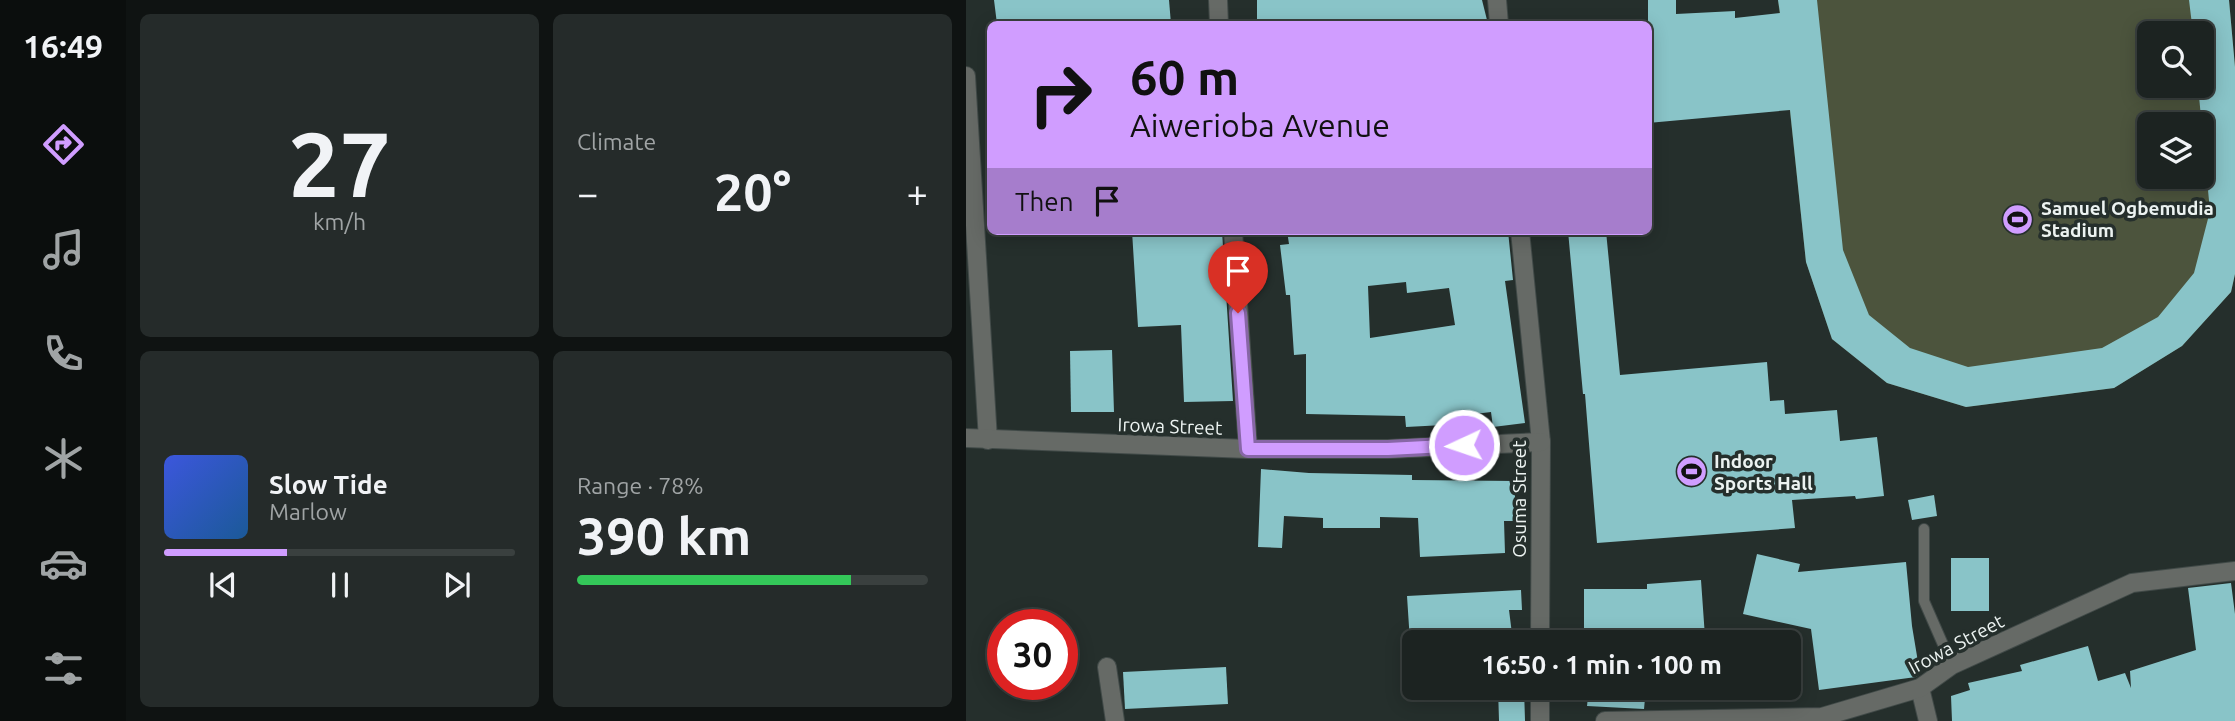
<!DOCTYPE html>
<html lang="en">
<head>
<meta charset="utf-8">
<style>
	body { margin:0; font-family:Ubuntu,sans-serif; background:#252b2a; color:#f1f3f6; height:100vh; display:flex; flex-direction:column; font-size:26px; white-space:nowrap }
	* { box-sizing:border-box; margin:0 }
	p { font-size:23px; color:#a0a4a5 }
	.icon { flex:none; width:38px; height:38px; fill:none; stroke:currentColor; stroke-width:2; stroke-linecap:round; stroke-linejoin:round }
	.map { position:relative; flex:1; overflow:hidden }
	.drawer { display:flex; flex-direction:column; gap:14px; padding:14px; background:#0f1312; width:840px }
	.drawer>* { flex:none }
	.banner { position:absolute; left:21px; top:21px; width:665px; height:214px; border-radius:10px; box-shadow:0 4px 18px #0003,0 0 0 2px #3a403f; background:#d09dff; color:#111; overflow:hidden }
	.buttons { position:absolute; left:1171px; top:21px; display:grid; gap:14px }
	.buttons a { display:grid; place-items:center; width:77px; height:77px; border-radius:10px; background:#1c2321; box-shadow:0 4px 18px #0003,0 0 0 2px #3a403f; font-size:35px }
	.speed { position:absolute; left:21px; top:609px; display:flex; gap:14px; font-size:35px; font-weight:700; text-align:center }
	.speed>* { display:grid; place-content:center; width:91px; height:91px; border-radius:50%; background:#1c2321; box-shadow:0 4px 18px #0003,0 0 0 2px #3a403f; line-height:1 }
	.speed .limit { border:10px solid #d22; background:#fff; color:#111 }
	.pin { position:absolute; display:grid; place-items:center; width:60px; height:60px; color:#fff; margin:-72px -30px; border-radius:50% 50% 50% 0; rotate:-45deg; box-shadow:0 0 7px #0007 }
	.pin .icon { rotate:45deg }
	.me { position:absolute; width:77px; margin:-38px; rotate:267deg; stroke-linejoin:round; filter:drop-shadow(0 0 5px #0008) }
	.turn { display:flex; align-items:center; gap:24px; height:147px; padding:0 28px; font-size:32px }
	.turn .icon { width:91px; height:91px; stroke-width:2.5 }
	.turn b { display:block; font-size:49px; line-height:60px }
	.then { display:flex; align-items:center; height:66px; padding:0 28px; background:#0003; gap:14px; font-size:26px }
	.big { font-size:52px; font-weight:700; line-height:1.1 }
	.drawer .card { flex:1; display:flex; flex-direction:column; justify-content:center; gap:10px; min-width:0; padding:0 24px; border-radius:10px; background:#252b2a }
	.drawer .dial { align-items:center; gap:0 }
	.dial b { font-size:91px; line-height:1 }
	.song { display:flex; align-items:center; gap:21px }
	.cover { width:84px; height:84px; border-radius:10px; background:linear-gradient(135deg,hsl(230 70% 55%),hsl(210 70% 35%)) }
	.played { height:7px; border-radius:4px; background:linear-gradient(90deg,#d09dff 35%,#3a403f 35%) }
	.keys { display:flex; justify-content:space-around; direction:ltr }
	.heat { display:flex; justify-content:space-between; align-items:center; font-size:38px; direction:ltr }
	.charge { height:10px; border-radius:5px; background:linear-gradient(90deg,#34c759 78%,#3a403f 0) }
	.drawer .tiles { flex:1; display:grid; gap:14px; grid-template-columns:repeat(2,1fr) }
	.trip { position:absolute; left:436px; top:630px; width:399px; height:70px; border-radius:10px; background:#1c2321; box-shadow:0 4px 18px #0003,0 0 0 2px #3a403f; font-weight:700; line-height:70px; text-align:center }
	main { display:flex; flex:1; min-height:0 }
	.menu { display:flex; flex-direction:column; width:126px; justify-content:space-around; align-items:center; background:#0b0e0d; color:#a0a4a5 }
	.menu .icon { width:49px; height:49px }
	.menu .current { color:#d09dff }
	.menu b { font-size:32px; color:#f1f3f6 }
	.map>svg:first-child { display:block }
	.green { fill:#4c543d; fill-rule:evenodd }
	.building { fill:#89c4c8; fill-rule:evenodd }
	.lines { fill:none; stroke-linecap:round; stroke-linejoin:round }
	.service-casing { stroke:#414a48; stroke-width:12 }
	.minor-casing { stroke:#414a48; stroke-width:20 }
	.service { stroke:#666a66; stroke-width:10 }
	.minor { stroke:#666a66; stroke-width:18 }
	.route-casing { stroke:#8766a6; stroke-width:18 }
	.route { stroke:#d09dff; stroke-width:12 }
	.labels { text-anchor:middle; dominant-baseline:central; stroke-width:7; stroke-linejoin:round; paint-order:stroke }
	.poi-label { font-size:19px; font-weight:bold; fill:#ecf3f1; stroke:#252f2c; text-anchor:start }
	.street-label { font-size:19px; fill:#ecf3f1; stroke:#252f2c }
</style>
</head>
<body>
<main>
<nav class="menu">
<b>16:49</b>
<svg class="icon current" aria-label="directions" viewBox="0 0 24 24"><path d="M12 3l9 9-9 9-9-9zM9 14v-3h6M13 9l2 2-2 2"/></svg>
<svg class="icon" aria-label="music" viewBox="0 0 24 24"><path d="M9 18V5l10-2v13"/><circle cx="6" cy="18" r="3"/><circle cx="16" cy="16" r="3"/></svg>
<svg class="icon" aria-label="phone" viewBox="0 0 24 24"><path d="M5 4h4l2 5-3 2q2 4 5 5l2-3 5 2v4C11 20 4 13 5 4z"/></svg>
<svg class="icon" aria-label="climate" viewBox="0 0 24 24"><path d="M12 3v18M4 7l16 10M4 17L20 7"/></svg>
<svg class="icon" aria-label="car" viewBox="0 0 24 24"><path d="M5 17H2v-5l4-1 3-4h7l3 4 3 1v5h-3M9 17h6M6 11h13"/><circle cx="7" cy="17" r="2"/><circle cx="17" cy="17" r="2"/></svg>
<svg class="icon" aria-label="filters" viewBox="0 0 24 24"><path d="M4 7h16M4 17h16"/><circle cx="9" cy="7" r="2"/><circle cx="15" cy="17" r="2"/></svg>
</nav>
<section class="drawer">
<div class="tiles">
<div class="card dial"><b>27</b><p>km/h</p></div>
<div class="card"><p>Climate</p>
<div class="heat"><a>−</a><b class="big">20°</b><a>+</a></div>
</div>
<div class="card">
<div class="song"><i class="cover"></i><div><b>Slow Tide</b><p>Marlow</p></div></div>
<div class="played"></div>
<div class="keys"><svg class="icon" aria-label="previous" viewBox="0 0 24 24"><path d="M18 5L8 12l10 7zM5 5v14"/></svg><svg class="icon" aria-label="pause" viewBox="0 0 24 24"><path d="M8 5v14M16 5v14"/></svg><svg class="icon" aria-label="next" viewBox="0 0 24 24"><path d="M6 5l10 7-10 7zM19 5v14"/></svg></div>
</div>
<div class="card"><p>Range · 78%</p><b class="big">390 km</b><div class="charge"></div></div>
</div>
</section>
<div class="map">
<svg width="1269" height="721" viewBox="0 0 1269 721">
	<rect width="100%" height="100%" fill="#252f2c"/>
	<path class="green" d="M812 0H1263L1269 67V274L1265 292 1216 346 1148 388 1000 407 921 383 866 339 840 262ZM1183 33H1236V86H1183ZM1183 124H1236V177H1183Z"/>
	<g class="building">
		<polygon points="28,0 203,0 205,24 31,24"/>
		<polygon points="291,0 516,0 522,24 291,24"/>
		<polygon points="682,0 710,0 710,14 769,11 769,18 814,13 812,0 851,0 877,250 903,315 944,348 1002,367 1136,348 1192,317 1228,273 1244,211 1232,86 1236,86 1236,33 1227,33 1223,0 1263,0 1269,67 1269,274 1265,292 1216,346 1148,388 1000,407 921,383 866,339 840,262 824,110 682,123"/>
		<polygon points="166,231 256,231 267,401 218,402 215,325 172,327"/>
		<path d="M321 231H542L547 280 539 281 559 423 527 427 525 412 477 418 478 425 440 427 439 416 340 414V354L328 355 324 295H320L314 245 323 244ZM440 282 441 293 483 288 489 325 404 338 402 286Z"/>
		<polygon points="602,231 640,231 654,375 801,362 804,401 818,400 819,414 871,410 874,441 911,437 918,496 890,499 889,496 826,500 829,528 631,543 619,394 617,394"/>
		<polygon points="146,350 148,412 105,412 104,351"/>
		<polygon points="295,469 343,473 446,475 446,480 549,481 549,521 538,521 539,553 454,557 452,518 414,517 414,528 357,528 357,518 318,516 316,548 292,547"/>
		<polygon points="968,495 971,516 946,520 942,500"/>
		<polygon points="791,554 834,564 832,572 940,562 946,626 954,674 950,677 853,690 845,629 777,614"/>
		<rect x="985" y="558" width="38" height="53"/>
		<polygon points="735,580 739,637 665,642 618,642 618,589 681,589 681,584"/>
		<polygon points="1265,583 1269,614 1269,721 986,721 985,696 1004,690 1002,683 1056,671 1054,665 1122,646 1132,681 1159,673 1165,688 1164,671 1230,650 1222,588"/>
		<polygon points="555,590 556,610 543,610 547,642 444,642 441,596"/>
		<polygon points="260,667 262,704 159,709 157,672"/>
		<polygon points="532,688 558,688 559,721 533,721"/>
		<polygon points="623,688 680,688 678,709 621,706"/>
	</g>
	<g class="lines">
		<defs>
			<polyline id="service" points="958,529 958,601 986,665"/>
			<g id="minor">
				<polyline points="252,0 253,24"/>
				<polyline points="531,0 533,24"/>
				<polyline points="0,76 22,440"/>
				<polyline points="267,231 282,449"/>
				<polyline points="554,231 575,442 574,642"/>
				<polyline points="0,438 282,449 422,449 575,442"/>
				<polyline points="141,667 149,721"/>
				<polyline points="954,688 962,721"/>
				<polyline points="574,721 574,688"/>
				<polyline points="639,721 856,717 954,688 986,665 1166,583 1269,571"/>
			</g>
		</defs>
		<use href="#service" class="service-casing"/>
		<use href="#minor" class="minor-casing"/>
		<use href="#service" class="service"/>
		<use href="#minor" class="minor"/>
	</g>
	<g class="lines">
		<defs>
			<polyline id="route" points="272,313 282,449 422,449 498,445"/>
		</defs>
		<use href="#route" class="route-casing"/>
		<use href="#route" class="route"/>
	</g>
	<defs>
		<symbol id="stadium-disc" viewBox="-11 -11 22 22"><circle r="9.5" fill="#d09dff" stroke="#252f2c"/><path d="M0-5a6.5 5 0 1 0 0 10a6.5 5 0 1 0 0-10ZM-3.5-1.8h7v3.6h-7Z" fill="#111"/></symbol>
	</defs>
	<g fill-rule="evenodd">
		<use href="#stadium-disc" x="1034" y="202" width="35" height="35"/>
		<use href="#stadium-disc" x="708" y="454" width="35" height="35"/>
	</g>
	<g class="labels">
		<g class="poi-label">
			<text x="1075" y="208">Samuel Ogbemudia<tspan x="1075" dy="22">Stadium</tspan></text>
			<text x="748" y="461">Indoor<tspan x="748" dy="22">Sports Hall</tspan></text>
		</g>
		<g class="street-label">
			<text transform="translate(204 426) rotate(2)">Irowa Street</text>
			<text transform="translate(553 499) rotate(-90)">Osuma Street</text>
			<text transform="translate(990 644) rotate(-28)">Irowa Street</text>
		</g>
	</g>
</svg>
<div class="buttons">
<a><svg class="icon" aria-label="search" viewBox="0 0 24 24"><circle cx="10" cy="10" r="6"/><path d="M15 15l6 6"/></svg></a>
<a><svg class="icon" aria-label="layers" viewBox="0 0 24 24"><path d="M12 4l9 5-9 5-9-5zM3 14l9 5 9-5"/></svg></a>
</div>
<div class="speed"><div class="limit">30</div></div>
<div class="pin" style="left:272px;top:313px;background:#d93025"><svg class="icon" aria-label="arrive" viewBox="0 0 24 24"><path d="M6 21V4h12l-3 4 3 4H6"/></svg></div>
<svg class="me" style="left:498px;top:445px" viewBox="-20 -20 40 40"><circle r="17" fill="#d09dff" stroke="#fff" stroke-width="3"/><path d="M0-11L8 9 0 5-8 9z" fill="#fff"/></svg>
<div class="trip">16:50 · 1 min · 100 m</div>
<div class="banner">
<div class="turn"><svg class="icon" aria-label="right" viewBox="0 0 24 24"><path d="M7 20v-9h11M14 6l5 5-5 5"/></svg><div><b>60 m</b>Aiwerioba Avenue</div></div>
<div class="then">Then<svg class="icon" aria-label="arrive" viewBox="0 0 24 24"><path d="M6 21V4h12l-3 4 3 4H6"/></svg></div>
</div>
</div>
</main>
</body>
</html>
